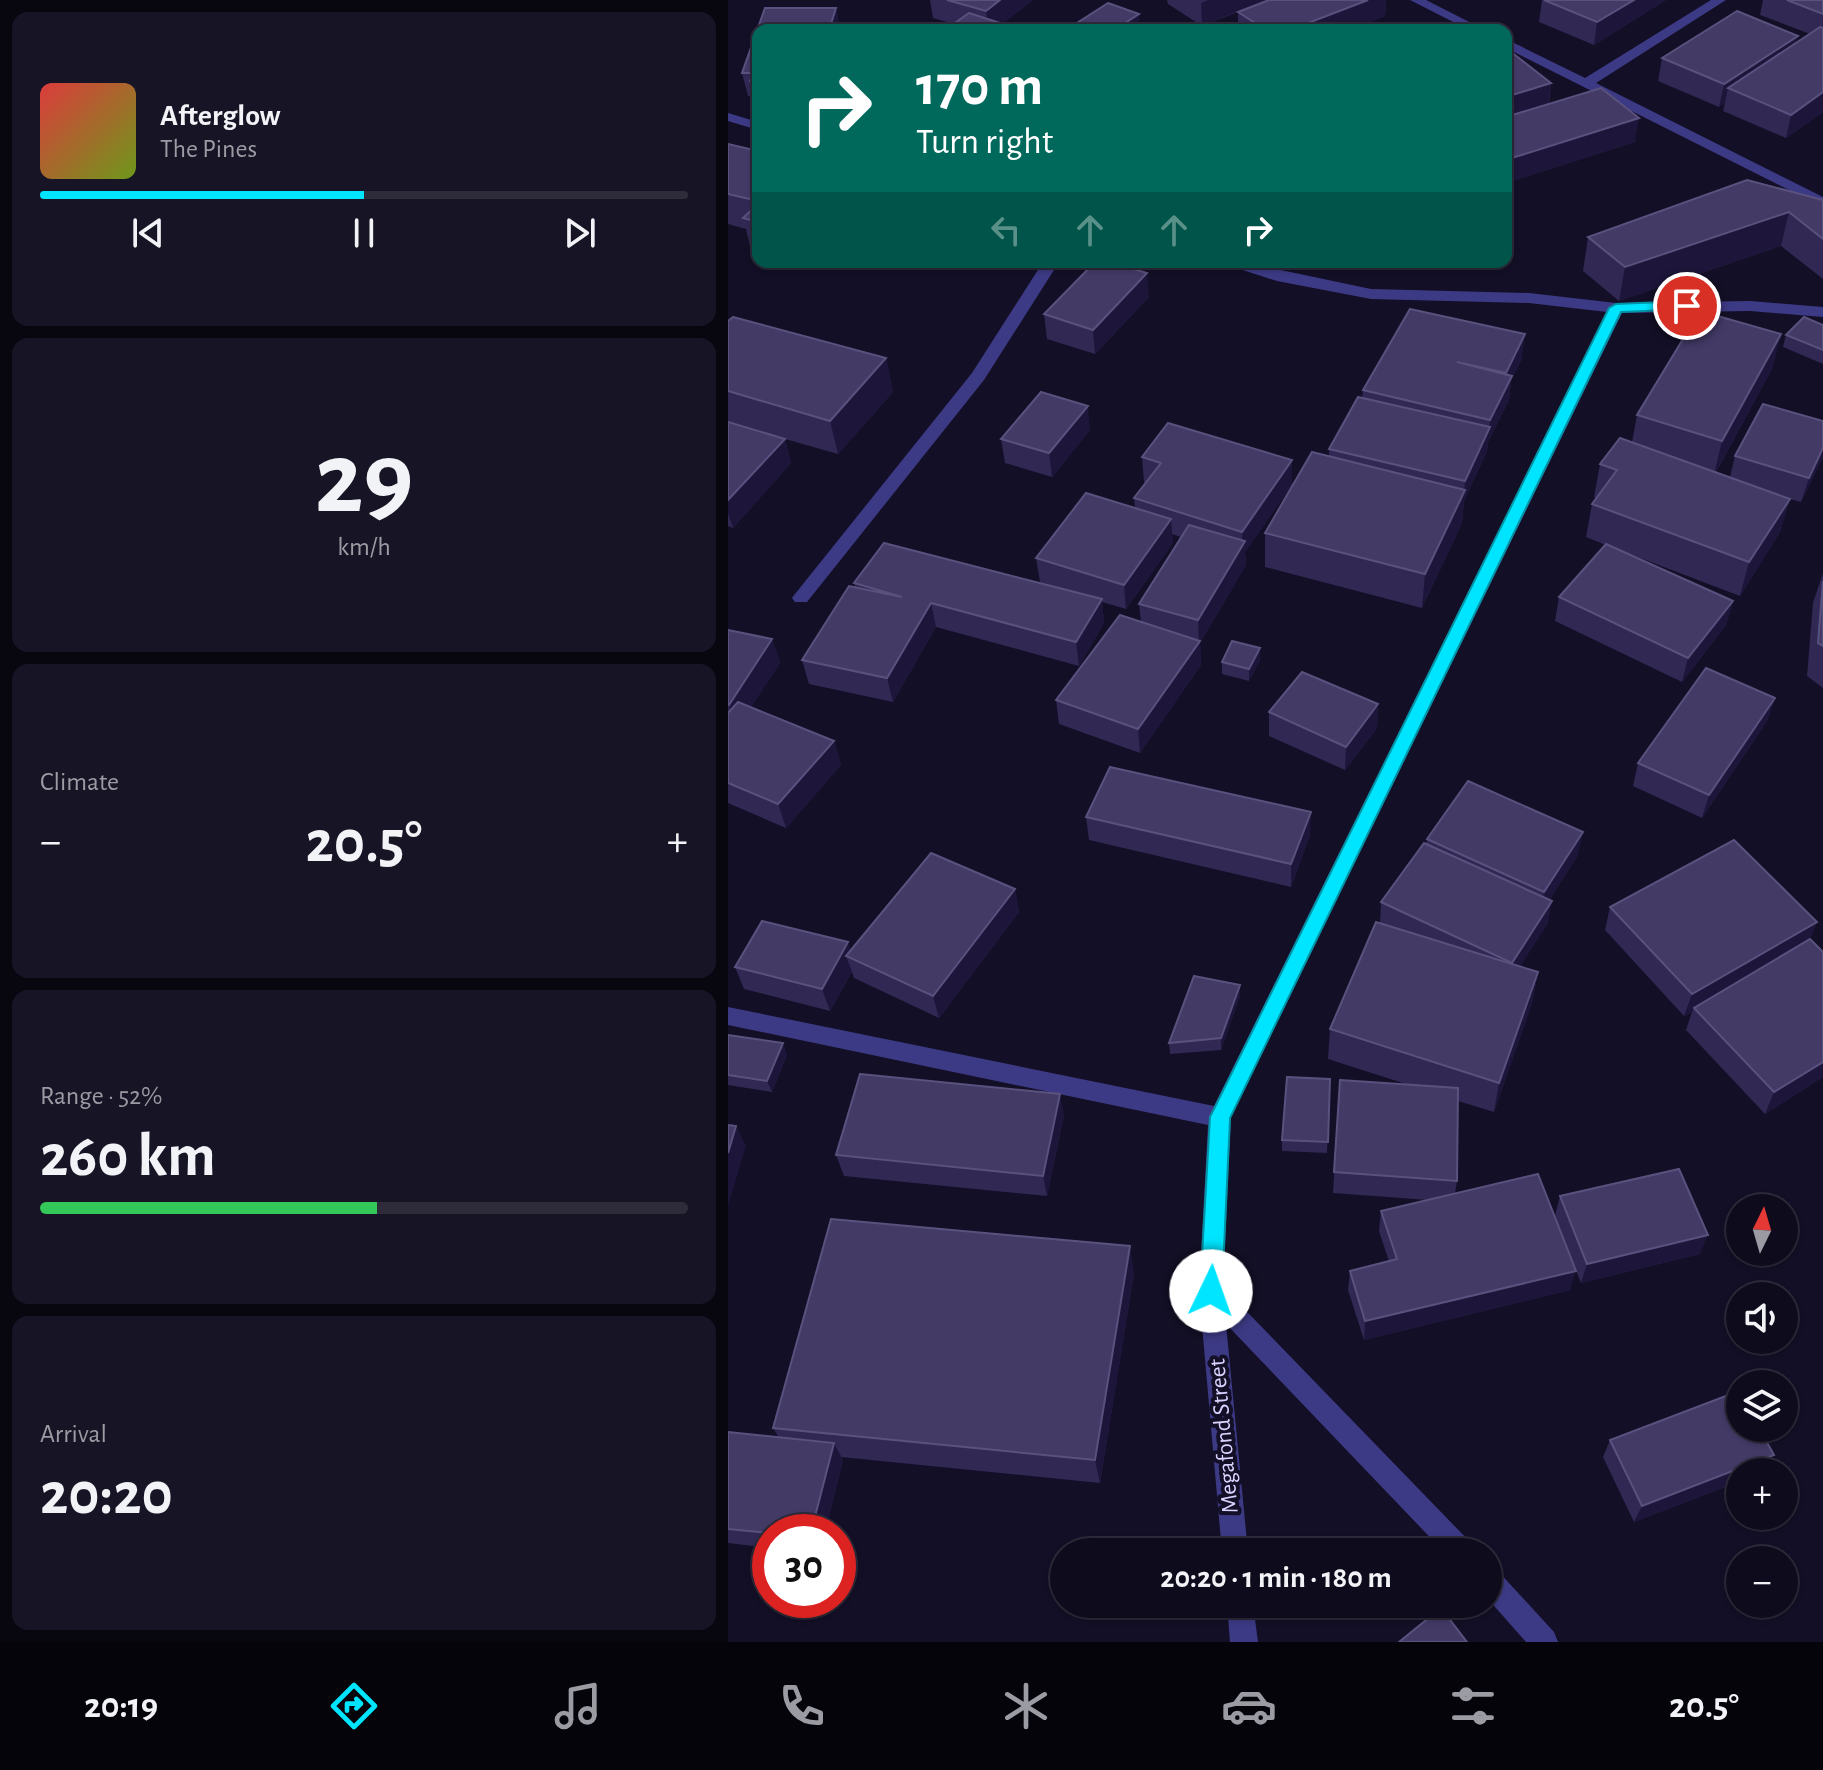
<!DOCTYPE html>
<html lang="en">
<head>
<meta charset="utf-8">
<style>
	body { margin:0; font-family:"Alegreya Sans",sans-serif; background:#171425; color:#f1f3f6; height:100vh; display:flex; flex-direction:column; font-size:30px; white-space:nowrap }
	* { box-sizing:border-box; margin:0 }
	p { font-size:26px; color:#9b9ba3 }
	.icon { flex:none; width:44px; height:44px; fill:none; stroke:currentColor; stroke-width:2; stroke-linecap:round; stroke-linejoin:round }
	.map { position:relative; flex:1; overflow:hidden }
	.side { display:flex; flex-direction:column; gap:12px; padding:12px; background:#08060f; width:728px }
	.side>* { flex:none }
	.top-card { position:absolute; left:24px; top:24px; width:760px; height:244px; border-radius:16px; box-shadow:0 2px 6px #0004,0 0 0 2px #2e2b3b; background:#00695c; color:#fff; overflow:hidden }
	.needle { width:52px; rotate:5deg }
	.tools { position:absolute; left:998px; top:1194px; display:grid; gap:16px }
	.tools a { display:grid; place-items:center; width:72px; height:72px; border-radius:50%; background:#0e0b1c; box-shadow:0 2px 6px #0004,0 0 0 2px #2e2b3b; font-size:40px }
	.speed { position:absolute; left:24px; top:1514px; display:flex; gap:16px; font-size:40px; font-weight:700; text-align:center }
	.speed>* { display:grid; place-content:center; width:104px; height:104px; border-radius:50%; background:#0e0b1c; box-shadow:0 2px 6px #0004,0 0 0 2px #2e2b3b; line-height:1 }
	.speed .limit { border:12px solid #d22; background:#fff; color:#111 }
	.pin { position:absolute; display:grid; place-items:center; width:68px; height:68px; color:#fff; margin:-34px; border:4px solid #fff; border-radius:50%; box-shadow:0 2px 8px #0007 }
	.me { position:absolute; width:88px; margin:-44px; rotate:3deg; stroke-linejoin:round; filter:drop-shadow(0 0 6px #0008) }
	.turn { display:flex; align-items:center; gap:28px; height:168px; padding:0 32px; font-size:36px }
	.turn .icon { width:104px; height:104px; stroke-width:2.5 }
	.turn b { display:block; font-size:56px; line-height:68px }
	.lanes { display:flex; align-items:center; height:76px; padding:0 32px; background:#0003; justify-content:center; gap:40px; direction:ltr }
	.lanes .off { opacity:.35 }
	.big { font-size:60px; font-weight:600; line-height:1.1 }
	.side .card { flex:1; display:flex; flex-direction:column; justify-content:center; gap:12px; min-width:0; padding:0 28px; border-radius:16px; background:#171425 }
	.side .dial { align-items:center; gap:0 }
	.dial b { font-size:104px; line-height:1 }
	.song { display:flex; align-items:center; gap:24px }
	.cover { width:96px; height:96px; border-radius:12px; background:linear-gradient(135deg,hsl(0 70% 55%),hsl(80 70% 35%)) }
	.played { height:8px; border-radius:4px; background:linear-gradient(90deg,#00e5ff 50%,#2e2b3b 50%) }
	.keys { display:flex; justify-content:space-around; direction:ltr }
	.heat { display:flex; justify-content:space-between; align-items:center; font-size:44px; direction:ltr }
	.charge { height:12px; border-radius:6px; background:linear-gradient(90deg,#34c759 52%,#2e2b3b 0) }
	.trip { position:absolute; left:322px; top:1538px; width:452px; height:80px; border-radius:40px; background:#0e0b1c; box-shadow:0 2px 6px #0004,0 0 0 2px #2e2b3b; font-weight:600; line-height:80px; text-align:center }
	.tab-bar { display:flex; height:128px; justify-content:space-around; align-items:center; background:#06040b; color:#9b9ba3 }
	.tab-bar .icon { width:56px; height:56px }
	.tab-bar .active { color:#00e5ff }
	.tab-bar b { font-size:36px; color:#f1f3f6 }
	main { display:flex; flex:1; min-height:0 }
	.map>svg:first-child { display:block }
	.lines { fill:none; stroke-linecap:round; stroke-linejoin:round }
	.street { fill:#3d3a85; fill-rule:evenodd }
	.wall { fill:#312854 }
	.shaded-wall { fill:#1d163a }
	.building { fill:#433a66; stroke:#5a527e; stroke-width:2 }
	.route { fill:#00e5ff; stroke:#0095a6; stroke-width:2 }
	.labels { text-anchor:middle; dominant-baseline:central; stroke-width:8; stroke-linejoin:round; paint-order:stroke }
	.street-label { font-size:24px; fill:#d9d4ff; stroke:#130f26 }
</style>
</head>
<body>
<main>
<section class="side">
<div class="card">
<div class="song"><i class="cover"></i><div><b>Afterglow</b><p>The Pines</p></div></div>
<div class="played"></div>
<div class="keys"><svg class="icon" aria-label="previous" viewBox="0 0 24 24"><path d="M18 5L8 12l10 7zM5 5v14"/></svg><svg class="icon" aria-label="pause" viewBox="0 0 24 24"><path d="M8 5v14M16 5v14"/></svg><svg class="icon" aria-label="next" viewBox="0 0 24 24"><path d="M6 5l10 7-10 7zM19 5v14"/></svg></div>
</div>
<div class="card dial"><b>29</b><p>km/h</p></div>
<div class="card"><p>Climate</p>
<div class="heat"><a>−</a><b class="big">20.5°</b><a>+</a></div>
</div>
<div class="card"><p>Range · 52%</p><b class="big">260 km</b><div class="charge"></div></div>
<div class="card"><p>Arrival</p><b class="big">20:20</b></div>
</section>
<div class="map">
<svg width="1095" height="1642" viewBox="0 0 1095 1642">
	<rect width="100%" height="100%" fill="#130f26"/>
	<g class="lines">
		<g class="street">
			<polygon points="682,0 698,0 757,30 741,30"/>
			<polygon points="983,0 998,0 868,83 1095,197 1095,207 778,48 778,39 857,78"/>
			<polygon points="0,113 30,122 30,130 0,121"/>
			<polygon points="315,262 331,262 256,380 79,602 67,602 64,598 67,594 244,373"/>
			<polygon points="490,262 515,262 643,289 801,293 888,303 1022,301 1095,307 1095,317 1022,311 894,313 503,1117 495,1287 743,1543 747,1552 716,1552 498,1324 520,1552 494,1552 471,1291 480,1125 0,1025 0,1007 486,1106 879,312 801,303 643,299 549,281"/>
			<polygon points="760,1566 769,1570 826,1632 830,1642 798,1642 760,1599"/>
			<polygon points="499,1604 525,1604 530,1642 502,1642"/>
		</g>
	</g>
	<g class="wall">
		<polygon points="202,0 305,0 274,24 226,24 205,18"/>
		<polygon points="439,0 538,0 510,11 541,0 658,0 657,16 624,29 625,30 510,30 510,12 474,26 440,4"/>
		<polygon points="814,0 938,0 866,45 811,22"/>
		<polygon points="1035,0 1095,0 1095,112 1058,138 995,111 997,103 991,107 930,81 934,58 1070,36 1068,43 1082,34 1032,15"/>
		<polygon points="37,8 108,8 112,30 192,30 30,30 30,105 28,105 26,96 20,96 14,73"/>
		<polygon points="349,23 411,26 406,30 350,30"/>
		<polygon points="778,48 823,83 821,104 907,142 781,182 778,179"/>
		<polygon points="0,144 30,151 30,253 23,251 18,229 0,224"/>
		<polygon points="1095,200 1095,279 1053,246 891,301 855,271 860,237"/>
		<polygon points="65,262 99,262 92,269"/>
		<polygon points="420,262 412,271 421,297 367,354 319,339 316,314"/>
		<polygon points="0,321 158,358 165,392 110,454 57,439 63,463 5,528 0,526"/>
		<polygon points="1095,325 1095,364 1055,347 1058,335"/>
		<polygon points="794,358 783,381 781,400 760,442 759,451 736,501 734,523 694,608 537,567 537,533 601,456 601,449 634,398 635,390"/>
		<polygon points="1045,367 988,472 1002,477 1007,456 1095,421 1095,457 1073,502 1062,499 1052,532 1012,596 886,548 1005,601 998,625 954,682 827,621 831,597 878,545 858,537 864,504 868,498 866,497 872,464 904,442 909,415"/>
		<polygon points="362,430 324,477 277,463 273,439"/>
		<polygon points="414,457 564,485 517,552 518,565 472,643 473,665 412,753 331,724 328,700 413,622 411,604 453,537 444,534 445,543 398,609 374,602 376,623 351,666 208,627 165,702 81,684 74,660 127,587 126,583 329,588 312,582 308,558 407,508 406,498 418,482 416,482"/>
		<polygon points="1095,573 1095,688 1079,676 1085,603"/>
		<polygon points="0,630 44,639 52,663 23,707 106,741 113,765 58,828 0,803"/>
		<polygon points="532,660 521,681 494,674 494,662"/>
		<polygon points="1047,698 1039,721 974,818 905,786 910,763"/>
		<polygon points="650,704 649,728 617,770 541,736 541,712"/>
		<polygon points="358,817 582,835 563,887 361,840"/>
		<polygon points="699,839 850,855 822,899 820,923 792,966 810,972 804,1003 766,1112 730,1101 729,1181 727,1193 827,1216 832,1196 972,1254 853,1283 835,1238 842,1290 636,1340 620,1290 622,1271 661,1261 651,1231 653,1211 700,1200 605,1193 612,1080 681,1085 600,1059 602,1029 652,924 653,902 698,844"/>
		<polygon points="287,889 291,912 211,1018 126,978 124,972 102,1011 16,989 7,967 123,951"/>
		<polygon points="882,907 1089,922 1082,939 1095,1077 1037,1114 958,1030 964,1012 956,1016 877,930"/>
		<polygon points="512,996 493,1050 442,1054 441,1043"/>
		<polygon points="0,1035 59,1055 44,1092 0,1085"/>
		<polygon points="602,1079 599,1153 554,1151 554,1140"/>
		<polygon points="336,1115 319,1196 116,1176 108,1155"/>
		<polygon points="406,1273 372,1483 113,1457 115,1460 97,1532 42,1532 42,1548 0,1543 0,1432 51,1438 45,1428"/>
		<polygon points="882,1440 1036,1472 906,1522 875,1457"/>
	</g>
	<g class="shaded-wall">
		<polygon points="272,0 305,0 266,30 260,30 258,11"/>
		<polygon points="480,0 538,0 474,26 473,3"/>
		<polygon points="640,0 658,0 657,16 622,30 562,30"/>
		<polygon points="906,0 938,0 866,45 869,22"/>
		<polygon points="108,8 112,30 101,30"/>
		<polygon points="411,14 411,26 406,30 386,30"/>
		<polygon points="1070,36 1064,59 1000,88 997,103 991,107 996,84"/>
		<polygon points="823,83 820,107 778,120 778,97"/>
		<polygon points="1095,92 1095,112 1058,138 1063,115"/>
		<polygon points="911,118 907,142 781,182 784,158"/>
		<polygon points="1061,212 1053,246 891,301 897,267"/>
		<polygon points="90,262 99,262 92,269"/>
		<polygon points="408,262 420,262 399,287 398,274"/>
		<polygon points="419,273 421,297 367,354 365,330"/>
		<polygon points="797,334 794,358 783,381 781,400 760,442 759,451 736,501 734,523 694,608 697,574 736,493 737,481 761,429 762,420 776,391 778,373"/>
		<polygon points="1053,334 1045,367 986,475 994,441"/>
		<polygon points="158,358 165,392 110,454 102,421"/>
		<polygon points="360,406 362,430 324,477 321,453"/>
		<polygon points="57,439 63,463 5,528 0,513 0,500"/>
		<polygon points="1095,448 1095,457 1073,502 1081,478"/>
		<polygon points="564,460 564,485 517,552 518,565 472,643 473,665 412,753 410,729 471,643 470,620 514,545 514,532"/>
		<polygon points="1062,499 1052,532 1012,596 1021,562"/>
		<polygon points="443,519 445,543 398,609 396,585"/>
		<polygon points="374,599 376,623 351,666 348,642"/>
		<polygon points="1005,601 998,625 954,682 960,658"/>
		<polygon points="203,603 208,627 165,702 159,678"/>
		<polygon points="44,639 52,663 9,729 1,705"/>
		<polygon points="532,648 532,660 521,681 521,669"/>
		<polygon points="1047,698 1039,721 974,818 981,795"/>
		<polygon points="650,704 649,728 617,770 618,747"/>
		<polygon points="106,741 113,765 58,828 50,804"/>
		<polygon points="583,812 582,835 563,887 563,864"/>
		<polygon points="855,832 850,855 812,915 816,892"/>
		<polygon points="287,889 291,912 211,1018 205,996"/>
		<polygon points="824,901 820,923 780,986 784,963"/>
		<polygon points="1089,922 1080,945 966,1008 964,1012 956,1016 964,994"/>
		<polygon points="120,942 126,959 118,956 124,972 102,1011 94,989"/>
		<polygon points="810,972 804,1003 766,1112 771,1083"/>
		<polygon points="512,985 512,996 493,1050 493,1038"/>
		<polygon points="55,1043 59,1055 44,1092 39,1081"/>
		<polygon points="1095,1062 1095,1077 1037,1114 1046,1092"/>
		<polygon points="332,1094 336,1115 319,1196 315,1176"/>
		<polygon points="8,1126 18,1146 0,1206 0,1153"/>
		<polygon points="980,1235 972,1254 853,1283 859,1264"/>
		<polygon points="402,1246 406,1273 372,1483 367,1460"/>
		<polygon points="848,1271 842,1290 636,1340 637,1321"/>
		<polygon points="106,1443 115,1460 97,1532 83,1532"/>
		<polygon points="1046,1455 1036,1472 1012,1472 1012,1481 906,1522 914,1506"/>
	</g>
	<g class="building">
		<polygon points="219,0 272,0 258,11"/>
		<polygon points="541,0 640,0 562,30 538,30 510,12"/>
		<polygon points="816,0 906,0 869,22"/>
		<polygon points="1059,0 1095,0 1095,14"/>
		<polygon points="380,3 411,14 386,30 370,30 349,23"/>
		<polygon points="37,8 108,8 101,30 30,30 30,81 22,81 25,73 14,73"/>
		<polygon points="1009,11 1070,36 996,84 934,58"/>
		<polygon points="241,13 294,30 217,30"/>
		<polygon points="446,24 471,30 439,30"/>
		<polygon points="1092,27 1095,28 1095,92 1063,115 1000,88"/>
		<polygon points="192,29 192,30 109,30"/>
		<polygon points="778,48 823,83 778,97"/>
		<polygon points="873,88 911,118 784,158 778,153 778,117"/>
		<polygon points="0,144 30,151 30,201 0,194"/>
		<polygon points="1019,180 1095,200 1095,239 1061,212 897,267 860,237"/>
		<polygon points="30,204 30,222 15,218"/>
		<polygon points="367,262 383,262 419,273 365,330 316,314"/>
		<polygon points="383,262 408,262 403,268"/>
		<polygon points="682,309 797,334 778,373 729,362 784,376 762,420 635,390"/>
		<polygon points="972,311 1053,334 994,441 909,415"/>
		<polygon points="5,317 158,358 102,421 0,391 0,321"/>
		<polygon points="1076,317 1095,325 1095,350 1058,335"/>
		<polygon points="313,392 360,406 321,453 273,439"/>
		<polygon points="630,397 762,427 737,481 601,449"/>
		<polygon points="1035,404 1095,421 1095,448 1081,478 1007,456"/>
		<polygon points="0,422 57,439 0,500"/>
		<polygon points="440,423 564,460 514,532 406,498 433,463 414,457"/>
		<polygon points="892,438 1062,499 1021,562 864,504 889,470 872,464"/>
		<polygon points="584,452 737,490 697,574 537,533"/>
		<polygon points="358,493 443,519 396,585 308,558"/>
		<polygon points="461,525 517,541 470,620 411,604"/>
		<polygon points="156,543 374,599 348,642 203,603 159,678 74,660 121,586 174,597 126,583"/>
		<polygon points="878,544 1005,601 960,658 831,597"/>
		<polygon points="1095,581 1095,646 1090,643"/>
		<polygon points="392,615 472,641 410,729 328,700"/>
		<polygon points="0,630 44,639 1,705 0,705"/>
		<polygon points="504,641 532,648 521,669 494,662"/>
		<polygon points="978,668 1047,698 981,795 910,763"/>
		<polygon points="574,672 650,704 618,747 541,712"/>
		<polygon points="10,702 106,741 50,804 0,783 0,713"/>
		<polygon points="382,767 583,812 563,864 358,817"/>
		<polygon points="740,781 855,832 816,892 699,839"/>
		<polygon points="1006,840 1089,922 964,994 882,907"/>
		<polygon points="696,843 824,901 784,963 653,902"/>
		<polygon points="203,853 287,889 205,996 118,956"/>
		<polygon points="34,921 120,942 94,989 7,967"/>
		<polygon points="648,922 810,972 771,1083 602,1029"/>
		<polygon points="1082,939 1095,952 1095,1062 1046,1092 966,1008"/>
		<polygon points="466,976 512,985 493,1038 441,1043"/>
		<polygon points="0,1035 55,1043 39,1081 0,1075"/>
		<polygon points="132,1074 332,1094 315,1176 108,1155"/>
		<polygon points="559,1077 602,1079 600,1142 554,1140"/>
		<polygon points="612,1080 730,1088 729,1181 606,1172"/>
		<polygon points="0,1125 8,1126 0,1153"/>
		<polygon points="951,1169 980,1235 859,1264 832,1196"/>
		<polygon points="810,1174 848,1271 637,1321 622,1271 669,1259 653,1211"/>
		<polygon points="103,1219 402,1246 367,1460 45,1428"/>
		<polygon points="1011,1391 1012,1428 1031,1428 1046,1455 914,1506 882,1440"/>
		<polygon points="0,1432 106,1443 83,1532 42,1532 42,1533 0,1529"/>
		<polygon points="713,1608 739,1642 671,1642"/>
	</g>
	<polygon class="route" points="959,301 966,306 964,309 893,312 502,1118 494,1291 490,1299 483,1302 475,1299 472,1291 482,1117 485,1111 881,308 888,304"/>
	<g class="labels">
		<g class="street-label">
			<text transform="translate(496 1436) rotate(-95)">Megafond Street</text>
		</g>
	</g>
</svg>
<div class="tools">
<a><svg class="needle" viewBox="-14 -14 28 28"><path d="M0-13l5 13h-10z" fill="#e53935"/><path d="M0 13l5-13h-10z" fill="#9b9ba3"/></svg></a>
<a><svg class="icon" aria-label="sound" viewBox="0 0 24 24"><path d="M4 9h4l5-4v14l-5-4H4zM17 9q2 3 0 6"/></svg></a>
<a><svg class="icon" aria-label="layers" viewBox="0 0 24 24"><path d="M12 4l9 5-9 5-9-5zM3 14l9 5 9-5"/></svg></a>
<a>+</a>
<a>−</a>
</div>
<div class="speed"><div class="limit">30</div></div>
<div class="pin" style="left:959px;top:306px;background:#d93025"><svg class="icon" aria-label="arrive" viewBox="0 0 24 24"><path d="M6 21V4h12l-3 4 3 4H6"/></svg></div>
<svg class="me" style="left:483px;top:1291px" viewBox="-20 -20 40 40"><circle r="19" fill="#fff"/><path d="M0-13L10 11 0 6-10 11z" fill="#00e5ff"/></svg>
<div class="trip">20:20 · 1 min · 180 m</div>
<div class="top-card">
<div class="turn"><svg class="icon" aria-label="right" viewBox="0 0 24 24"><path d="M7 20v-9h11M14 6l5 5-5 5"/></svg><div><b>170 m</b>Turn right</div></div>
<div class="lanes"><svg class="icon off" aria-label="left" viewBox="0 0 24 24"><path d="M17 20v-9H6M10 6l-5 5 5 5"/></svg><svg class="icon off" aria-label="ahead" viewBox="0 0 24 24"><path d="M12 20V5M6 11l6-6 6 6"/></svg><svg class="icon off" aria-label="ahead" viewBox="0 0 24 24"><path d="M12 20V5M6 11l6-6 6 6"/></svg><svg class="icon" aria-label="right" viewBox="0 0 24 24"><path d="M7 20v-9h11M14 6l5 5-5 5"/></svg></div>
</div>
</div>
</main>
<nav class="tab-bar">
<b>20:19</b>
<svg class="icon active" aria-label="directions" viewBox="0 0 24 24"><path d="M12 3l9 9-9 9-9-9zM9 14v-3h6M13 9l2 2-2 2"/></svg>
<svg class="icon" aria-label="music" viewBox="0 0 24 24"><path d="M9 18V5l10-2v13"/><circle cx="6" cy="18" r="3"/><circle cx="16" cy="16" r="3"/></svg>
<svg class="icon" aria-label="phone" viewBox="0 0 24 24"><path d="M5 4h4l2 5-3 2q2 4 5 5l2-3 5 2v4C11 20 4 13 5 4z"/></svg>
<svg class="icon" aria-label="climate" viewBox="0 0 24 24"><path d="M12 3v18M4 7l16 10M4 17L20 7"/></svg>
<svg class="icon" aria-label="car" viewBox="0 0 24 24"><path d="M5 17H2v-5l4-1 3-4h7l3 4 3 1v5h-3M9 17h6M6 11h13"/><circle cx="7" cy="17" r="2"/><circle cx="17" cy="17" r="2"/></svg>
<svg class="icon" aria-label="filters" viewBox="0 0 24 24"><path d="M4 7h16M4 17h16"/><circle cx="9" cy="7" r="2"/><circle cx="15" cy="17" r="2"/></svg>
<b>20.5°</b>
</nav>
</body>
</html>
